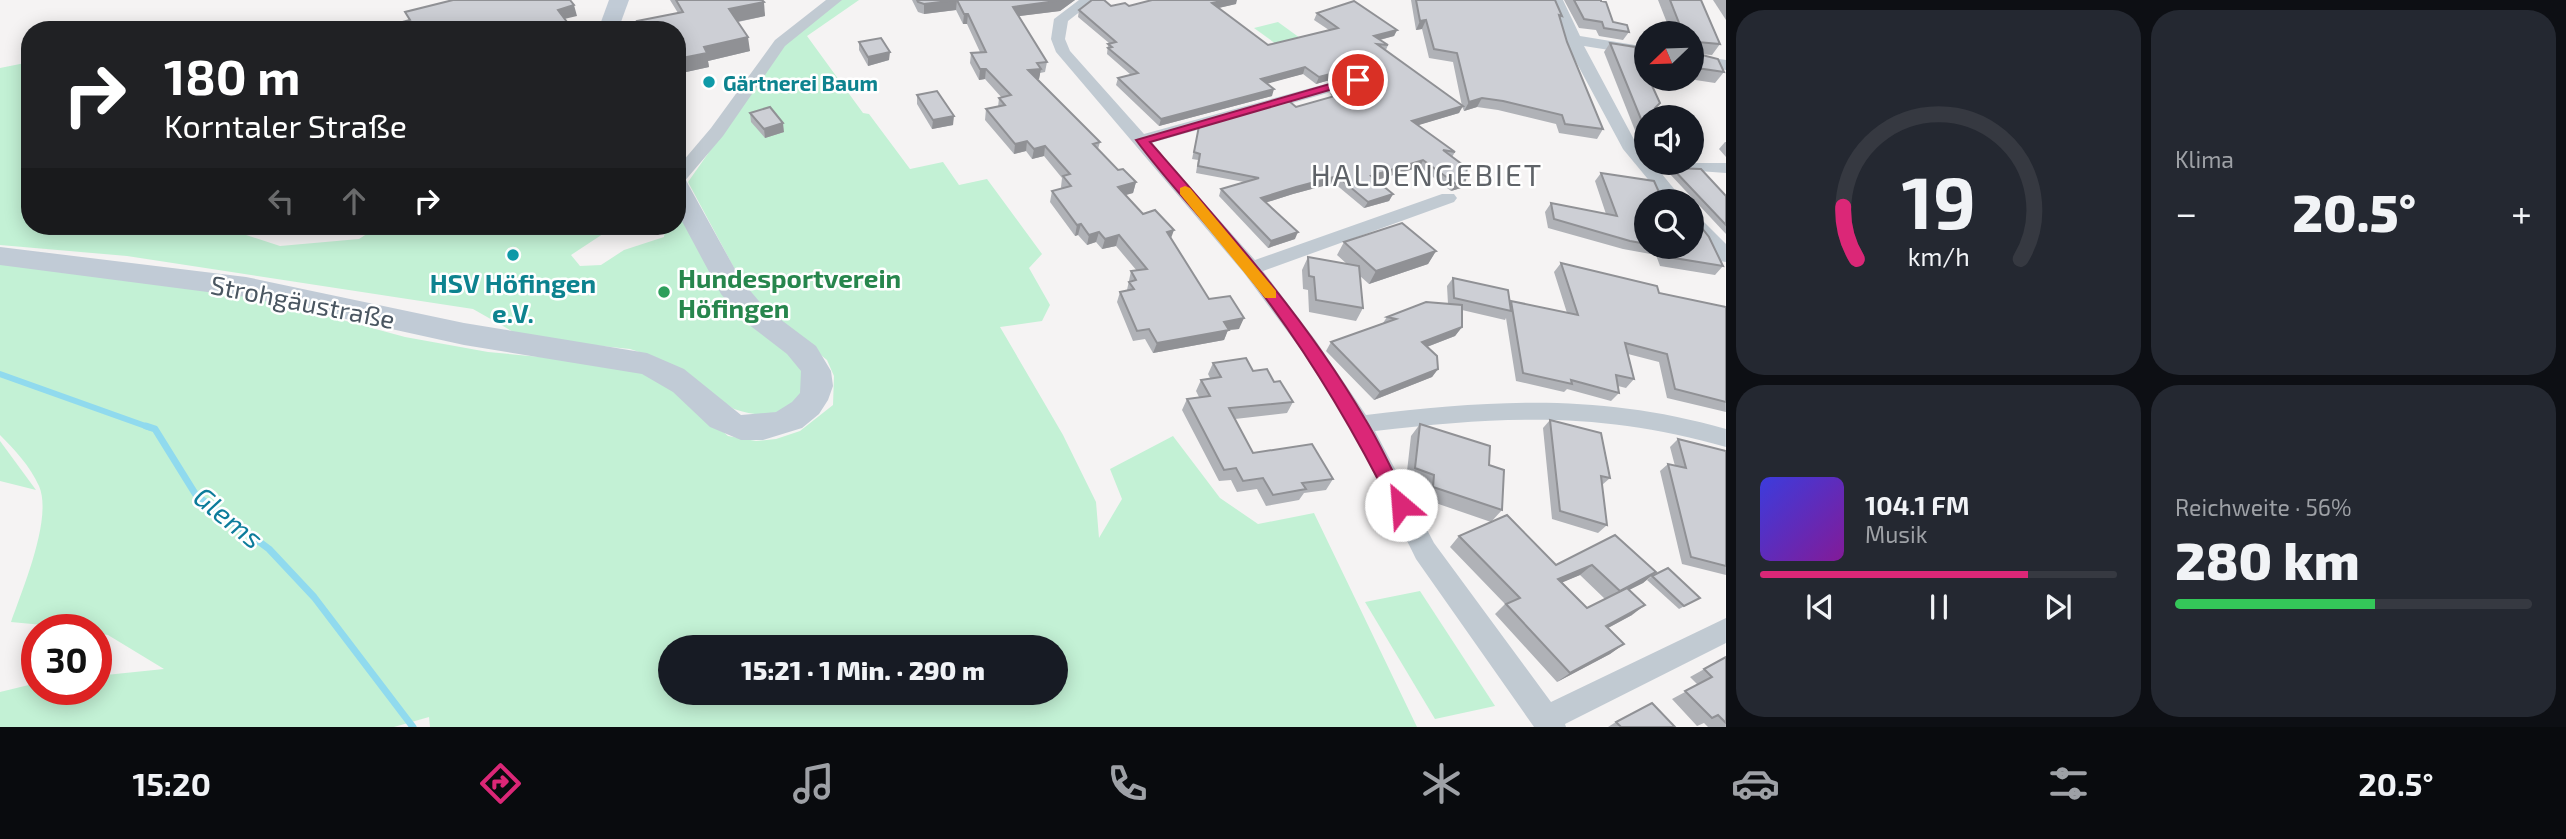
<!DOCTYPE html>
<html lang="de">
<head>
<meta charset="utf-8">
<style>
	body { margin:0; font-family:"Exo 2",sans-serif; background:#242831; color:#f1f3f6; height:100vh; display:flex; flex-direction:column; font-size:26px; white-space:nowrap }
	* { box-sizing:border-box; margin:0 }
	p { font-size:23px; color:#9ea1a6 }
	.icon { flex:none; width:38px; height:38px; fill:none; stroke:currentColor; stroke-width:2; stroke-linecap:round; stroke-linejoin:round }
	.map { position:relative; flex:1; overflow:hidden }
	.sheet { display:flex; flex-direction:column; gap:10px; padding:10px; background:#0d0f14; width:840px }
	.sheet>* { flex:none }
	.top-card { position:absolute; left:21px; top:21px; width:665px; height:214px; border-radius:28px; box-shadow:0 4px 18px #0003; background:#202124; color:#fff; overflow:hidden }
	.needle { width:46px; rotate:247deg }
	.fabs { position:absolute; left:1634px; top:21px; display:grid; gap:14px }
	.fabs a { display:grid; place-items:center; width:70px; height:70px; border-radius:50%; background:#171b24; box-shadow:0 4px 18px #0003; font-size:35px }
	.speed { position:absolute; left:21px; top:614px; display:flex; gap:14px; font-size:35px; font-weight:700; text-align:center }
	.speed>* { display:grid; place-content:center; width:91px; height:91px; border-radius:50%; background:#171b24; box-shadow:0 4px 18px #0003; line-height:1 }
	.speed .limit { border:10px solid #d22; background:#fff; color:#111 }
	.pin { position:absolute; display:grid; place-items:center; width:60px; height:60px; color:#fff; margin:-30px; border:4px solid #fff; border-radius:50%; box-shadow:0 2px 7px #0007 }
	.me { position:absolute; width:77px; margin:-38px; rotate:333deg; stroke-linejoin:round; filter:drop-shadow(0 0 5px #0008) }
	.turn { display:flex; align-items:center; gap:24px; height:147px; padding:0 28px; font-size:32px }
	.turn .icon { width:91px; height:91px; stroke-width:2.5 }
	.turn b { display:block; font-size:49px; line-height:60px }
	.lanes { display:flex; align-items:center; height:66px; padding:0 28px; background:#0003; justify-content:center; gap:35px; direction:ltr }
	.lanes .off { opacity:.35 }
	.big { font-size:52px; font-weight:800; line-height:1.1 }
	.sheet .tile { flex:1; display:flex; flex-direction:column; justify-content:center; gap:10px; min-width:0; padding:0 24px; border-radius:28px; background:#242831 }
	.sheet .dial { align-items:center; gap:0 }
	.dial svg { height:182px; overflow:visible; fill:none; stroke:#363941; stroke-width:7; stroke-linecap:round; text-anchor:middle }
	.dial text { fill:#f1f3f6; stroke:none }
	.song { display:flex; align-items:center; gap:21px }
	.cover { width:84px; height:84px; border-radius:10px; background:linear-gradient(135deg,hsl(240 70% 55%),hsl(290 70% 35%)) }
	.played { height:7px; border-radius:4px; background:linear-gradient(90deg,#db2777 75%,#363941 75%) }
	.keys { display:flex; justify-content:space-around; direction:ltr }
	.heat { display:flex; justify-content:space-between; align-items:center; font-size:38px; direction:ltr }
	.charge { height:10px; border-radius:5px; background:linear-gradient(90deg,#34c759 56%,#363941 0) }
	.sheet .tiles { flex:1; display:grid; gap:10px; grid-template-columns:repeat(2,1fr) }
	.trip { position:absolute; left:658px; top:635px; width:410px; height:70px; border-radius:35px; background:#171b24; box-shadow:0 4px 18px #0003; font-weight:800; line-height:70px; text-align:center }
	.tabs { display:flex; height:112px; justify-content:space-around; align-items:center; background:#090b0e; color:#9ea1a6 }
	.tabs .icon { width:49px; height:49px }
	.tabs .selected { color:#db2777 }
	.tabs b { font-size:32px; color:#f1f3f6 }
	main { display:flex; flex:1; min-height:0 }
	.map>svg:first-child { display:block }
	.green { fill:#c3f1d5; fill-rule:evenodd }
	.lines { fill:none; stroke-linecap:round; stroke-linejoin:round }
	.stream-far1 { stroke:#90daee; stroke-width:6 }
	.stream { stroke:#90daee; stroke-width:7 }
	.minor { fill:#c1cad2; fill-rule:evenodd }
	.secondary { fill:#c1cbd6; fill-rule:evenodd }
	.wall { fill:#b0b2b7; fill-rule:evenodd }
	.shaded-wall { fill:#909195 }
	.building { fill:#cdcfd5; stroke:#909195; stroke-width:2 }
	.route { fill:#db2777; stroke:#8e194d; stroke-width:2 }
	.slow { fill:#f59e0b }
	.culture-dot { fill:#0f9aa8; stroke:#fff; stroke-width:2.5 }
	.leisure-dot { fill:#2e9e5b; stroke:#fff; stroke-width:2.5 }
	.labels { text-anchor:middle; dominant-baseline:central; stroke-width:5; stroke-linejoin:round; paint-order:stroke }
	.far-culture-label { font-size:21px; font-weight:bold; fill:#0d838f; stroke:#fff; text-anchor:start }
	.leisure-label { font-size:26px; font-weight:bold; fill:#27864d; stroke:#fff; text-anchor:start }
	.culture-label { font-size:26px; font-weight:bold; fill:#0d838f; stroke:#fff }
	.street-label { font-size:26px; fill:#4a5661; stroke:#fff }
	.water-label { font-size:28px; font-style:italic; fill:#0c7c9b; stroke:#fff }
	.quarter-label { font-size:30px; letter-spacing:2px; fill:#5f6368; stroke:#fff }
</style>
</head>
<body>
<main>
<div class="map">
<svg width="1726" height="727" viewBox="0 0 1726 727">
	<rect width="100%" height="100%" fill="#f5f3f3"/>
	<g class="green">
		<path d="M839 0H859L807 36 863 113 869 114 910 169 943 162 959 185 987 179 1042 254 1029 268 1050 305 1042 321 1000 327 1063 435 1096 502 1099 538 1122 499 1110 469 1173 436 1220 498 1258 524 1314 513 1417 727H430L429 717 394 727H0V692L37 683V690H96V676L164 669 108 635 96 633V630L11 622C22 590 53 518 39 486 30 466 15 450 0 435V264L243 293 405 337 488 352 626 365 658 375 728 436 756 441 776 439 800 431 833 405 834 376 827 360 763 309 747 292 688 182 785 44ZM670 648H1055V693H670Z"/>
		<polygon points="1278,22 1300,38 1276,44 1254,28"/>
		<path d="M30 62V226H229L243 234 280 246 359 239 379 226H521L556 231 570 226H615L571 255 580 266 601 265 624 250 664 237 665 226H677V198L804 370 801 398C779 416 761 418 734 409L654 357 630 349 524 338 473 309 127 256 0 245V68Z"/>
		<polygon points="0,441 36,490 0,481"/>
		<polygon points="1420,591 1495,706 1435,719 1365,602"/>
	</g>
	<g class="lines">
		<polyline class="stream-far1" points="0,374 151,428"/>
		<polyline class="stream" points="146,426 155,429 196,495 269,549 314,597 413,727"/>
		<g class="minor">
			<polygon points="826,0 842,0 785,46 723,136 683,183 677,184 677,168 711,128 775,40"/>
			<path d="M1079 0H1095L1068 21 1065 39 1070 51 1144 134 1358 75 1366 80 1363 83 1151 143 1255 260 1442 194H1454L1457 198 1454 202 1263 271 1316 341 1366 415C1494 400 1599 393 1726 429V447C1603 411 1501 416 1375 431L1434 543 1551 702 1726 618V643L1565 724 1566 727H1534L1416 559 1352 429 1302 351 1244 273 1056 52 1051 39 1054 19Z"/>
			<polygon points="1549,0 1563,0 1580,36 1647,47 1647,56 1584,46 1638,147 1647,157 1647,163 1726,163 1726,173 1657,168 1684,201 1666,201 1623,149 1574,58"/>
			<polygon points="1692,55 1726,60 1726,70 1692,65"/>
			<polygon points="1692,214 1698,216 1726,244 1726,262 1719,261 1692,231"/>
		</g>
		<g class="secondary">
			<polygon points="609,0 629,0 618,30 598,30"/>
			<polygon points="677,178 686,180 689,186 741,280 764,307 816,346 831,371 833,386 828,400 819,414 802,428 763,440 741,440 710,427 673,392 642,374 464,345 246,297 0,265 0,247 246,277 464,323 647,353 684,369 741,415 776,412 792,402 800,393 801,371 787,354 744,321 721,294 677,212"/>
		</g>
	</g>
	<g class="wall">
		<polygon points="670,0 762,0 765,16 738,22 750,51 708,61 709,67 677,74 677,30 639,30 637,21 678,13"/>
		<polygon points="912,0 1075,0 1060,11 1019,16 1047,62 1045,72 1040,73 1039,79 1037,79 1100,142 1098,149 1118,170 1136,182 1133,193 1125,195 1143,214 1171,239 1209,299 1239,329 1228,330 1224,340 1153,353 1145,339 1133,341 1117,302 1120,292 1127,290 1131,271 1137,271 1116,246 1102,249 1096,242 1087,245 1078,235 1075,236 1050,202 1052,191 1062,189 1061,187 1062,178 1044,156 1032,159 1026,151 1014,154 985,120 986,109 998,107 999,98 1002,98 985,79 979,80 970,63 971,53 980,52 967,24 963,24 956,10 924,14 918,12"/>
		<polygon points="1411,0 1555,0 1562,16 1560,19 1567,42 1603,129 1597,139 1559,133 1556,124 1498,110 1477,107 1464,111 1462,106 1459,113 1418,125 1455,152 1452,157 1465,181 1461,188 1451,191 1420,167 1376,180 1393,194 1389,201 1364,208 1334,183 1293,194 1265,203 1295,239 1268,248 1219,196 1221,189 1244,182 1196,173 1198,160 1192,159 1199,126 1296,107 1330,98 1334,88 1367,79 1367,78 1357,72 1316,84 1303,74 1267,83 1272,96 1159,126 1116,85 1118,78 1131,75 1107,54 1108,44 1109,43 1078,17 1079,10 1111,6 1236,4 1218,8 1268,45 1329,30 1314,20 1317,13 1397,30 1394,36 1380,40 1388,45 1386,50 1462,106 1453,62 1429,58 1422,29 1416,30"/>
		<polygon points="1564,0 1601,0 1613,22 1629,32 1623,40 1599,36 1596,30 1579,28"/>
		<polygon points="1658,0 1701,0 1720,44 1712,55 1698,54 1724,72 1715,83 1689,79 1692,79 1692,33 1671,33"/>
		<polygon points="1713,0 1726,0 1726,20"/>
		<polygon points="859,42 889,60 868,66 859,50"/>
		<polygon points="1610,43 1647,117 1647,139 1642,138 1636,133 1604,52"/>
		<polygon points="917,95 953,125 932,129 917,104"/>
		<polygon points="750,113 784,132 765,138 751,122"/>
		<polygon points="1725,142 1726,142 1726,157 1719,149"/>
		<polygon points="1672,168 1726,196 1726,234 1668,172"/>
		<polygon points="1601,173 1647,201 1647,247 1692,247 1723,266 1715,275 1660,266 1656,255 1623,249 1548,228 1545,212 1551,203 1606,214 1595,181"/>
		<polygon points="1344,242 1436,251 1428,264 1369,284 1360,276 1363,308 1356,321 1309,312 1308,290 1303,289 1302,270 1308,257 1347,264 1337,255"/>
		<polygon points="1561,263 1659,293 1726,307 1726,412 1667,398 1659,362 1628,354 1634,379 1626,388 1618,386 1619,393 1611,401 1567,389 1564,392 1516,381 1506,318 1505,320 1462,310 1462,327 1455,336 1427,347 1438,369 1432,377 1374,400 1326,351 1331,342 1383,323 1387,317 1448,304 1447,286 1453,278 1510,303 1511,301 1567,313 1554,272"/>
		<polygon points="1213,363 1253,371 1274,382 1293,402 1287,413 1235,419 1253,453 1333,479 1326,490 1304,493 1299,500 1266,506 1257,489 1237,492 1231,480 1219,481 1182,410 1187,399 1199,397 1196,391 1201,380 1210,378 1208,374"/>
		<polygon points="1550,420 1610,478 1602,485 1607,525 1598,533 1552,519 1543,428"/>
		<polygon points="1420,424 1489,465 1502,510 1491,522 1424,499 1425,487 1406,480 1411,436"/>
		<polygon points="1678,439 1726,451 1726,575 1682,564 1660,471 1668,464 1675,466 1670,447"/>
		<path d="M1615 535 1656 572 1643 583 1629 590 1632 615 1608 628 1624 644 1610 654 1557 682 1495 614 1505 604 1450 547 1459 536 1556 565ZM1580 575 1605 599 1587 608 1562 582Z"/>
		<polygon points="1652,576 1700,598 1679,609 1647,580"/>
		<polygon points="1726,657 1726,727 1708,727 1704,723 1697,726 1672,699 1698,685 1690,677"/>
		<polygon points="1616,722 1675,727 1608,727"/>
	</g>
	<g class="shaded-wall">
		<polygon points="957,0 956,10 924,14 924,4"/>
		<polygon points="1063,0 1075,0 1060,11 1012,17 1013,7"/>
		<polygon points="1226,0 1237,0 1236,4 1210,10 1212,3"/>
		<polygon points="764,2 765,16 731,23 729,9"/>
		<polygon points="574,5 577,16 560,20 558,10"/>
		<polygon points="964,14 968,14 967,24 963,24"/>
		<polygon points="1426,20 1422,29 1416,30 1420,21"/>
		<polygon points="1397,30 1394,36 1371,42 1374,36"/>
		<polygon points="748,37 750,51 708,61 709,67 677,74 677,59 704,47"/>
		<polygon points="890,52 889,60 868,66 868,57"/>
		<polygon points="1360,66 1357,72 1316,84 1319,77"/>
		<polygon points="1305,67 1303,74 1259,86 1261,79"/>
		<polygon points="980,69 986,69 985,79 979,80"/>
		<polygon points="1041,69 1039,79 1027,80 1028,70"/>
		<polygon points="1274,89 1272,96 1159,126 1161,119"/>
		<polygon points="1482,98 1477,107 1464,111 1469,102"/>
		<polygon points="1463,106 1459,113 1409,128 1412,121"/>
		<polygon points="954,116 953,125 932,129 933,120"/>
		<polygon points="783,123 784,132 765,138 764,129"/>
		<polygon points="1027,141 1026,151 1014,154 1015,144"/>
		<polygon points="1045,146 1044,156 1032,159 1034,149"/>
		<polygon points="1423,160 1420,167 1367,183 1371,176"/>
		<polygon points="1337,176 1334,183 1293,194 1258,205 1261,198 1296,187"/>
		<polygon points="1465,181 1461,188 1451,191 1456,184"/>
		<polygon points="1136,182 1133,193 1115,198 1118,187"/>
		<polygon points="1393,194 1389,201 1364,208 1368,202"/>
		<polygon points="1081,224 1078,235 1075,236 1077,225"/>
		<polygon points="1174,230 1170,241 1167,232"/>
		<polygon points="1099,232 1096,242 1087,245 1089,235"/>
		<polygon points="1298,232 1295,239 1268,248 1271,241"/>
		<polygon points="1119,235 1116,246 1102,249 1105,239"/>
		<polygon points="1436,251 1428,264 1369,284 1376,271"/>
		<polygon points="1244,318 1239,329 1228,330 1224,340 1153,353 1157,343 1224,322"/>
		<polygon points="1462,327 1455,336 1416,351 1422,342"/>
		<polygon points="1438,369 1432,377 1374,400 1380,392"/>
		<polygon points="1592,565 1580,575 1547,589 1558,579"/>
		<polygon points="1656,572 1643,583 1607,601 1620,591"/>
		<polygon points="1645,605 1632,615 1593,636 1606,626"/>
		<polygon points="1624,644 1610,654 1557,682 1570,673"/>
	</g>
	<g class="building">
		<polygon points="453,0 570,0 574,5 558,10 573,30 372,30 410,20 405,12"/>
		<polygon points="676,0 762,0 764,2 729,9 748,37 704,47 707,53 677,59 677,30 641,30 637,21 683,12"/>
		<polygon points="917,0 1063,0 1013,7 1047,62 1037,63 1041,69 1028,70 1100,142 1093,144 1118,170 1123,169 1136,182 1118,187 1143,214 1155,210 1174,230 1167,232 1209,299 1230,296 1244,318 1224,322 1229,330 1157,343 1149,329 1137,331 1120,292 1134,289 1129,282 1136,280 1131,271 1147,269 1119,235 1105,239 1099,232 1089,235 1081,224 1077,225 1052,191 1071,186 1063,176 1070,174 1045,146 1034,149 1027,141 1015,144 986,109 1005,105 999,98 1011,95 986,69 980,69 971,53 986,52 968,14 964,14 957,0 924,4 918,2"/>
		<polygon points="1092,0 1104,0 1111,6 1125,3 1129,6 1152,0 1226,0 1212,3 1268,45 1338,28 1317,13 1354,1 1397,30 1374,36 1388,45 1377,44 1463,106 1412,121 1455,152 1443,150 1467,168 1465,181 1456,184 1423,160 1371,176 1393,194 1368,202 1337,176 1296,187 1261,198 1298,232 1271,241 1221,189 1259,178 1198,166 1200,154 1194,152 1199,126 1289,101 1296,107 1335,96 1332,94 1339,92 1334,88 1367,79 1370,71 1360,66 1319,77 1305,67 1261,79 1274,89 1161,119 1118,78 1138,73 1108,48 1112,47 1108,44 1116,42 1079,10"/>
		<polygon points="1416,0 1555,0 1562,16 1559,15 1567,42 1603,129 1565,124 1562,115 1503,101 1482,98 1469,102 1457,53 1434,49 1426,20 1420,21"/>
		<polygon points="1574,0 1601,0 1601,1 1606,2 1613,22 1627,25 1629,32 1604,28 1602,22 1584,19"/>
		<polygon points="1670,0 1701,0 1720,44 1698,42 1698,54 1718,59 1724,72 1697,68 1692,55 1692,33 1683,33"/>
		<polygon points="881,38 890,52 868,57 859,42"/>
		<polygon points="1610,43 1635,47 1647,74 1647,79 1649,79 1660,103 1655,108 1664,117 1647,117 1647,128 1643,124"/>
		<polygon points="937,91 954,116 933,120 917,95"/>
		<polygon points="770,107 783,123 764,129 750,113"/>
		<polygon points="1672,168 1701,169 1726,196 1726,225"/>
		<polygon points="1601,173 1654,181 1663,201 1647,201 1647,244 1630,241 1554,219 1551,203 1617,216"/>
		<polygon points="1692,221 1697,222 1709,237 1723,266 1668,257 1664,247 1692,247"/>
		<polygon points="1402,223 1436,251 1376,271 1344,242"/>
		<polygon points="1308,257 1359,266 1363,308 1316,300 1314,277 1309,276"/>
		<polygon points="1561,263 1657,286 1659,293 1726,307 1726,402 1675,389 1667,354 1625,343 1634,379 1616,375 1619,393 1571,380 1572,384 1523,373 1511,301 1578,315"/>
		<polygon points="1453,278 1508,290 1511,311 1454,298"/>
		<polygon points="1426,302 1462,305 1462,327 1422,342 1437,356 1438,369 1380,392 1331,342 1396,319 1387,317"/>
		<polygon points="1246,358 1253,371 1267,369 1274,382 1280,381 1293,402 1229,408 1253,453 1312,444 1333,479 1302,483 1306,489 1273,495 1263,478 1243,481 1236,468 1224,470 1187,399 1210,396 1201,380 1221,377 1213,363"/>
		<polygon points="1550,420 1601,433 1610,478 1601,476 1607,525 1560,511"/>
		<polygon points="1420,424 1490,446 1489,465 1504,470 1502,510 1433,487 1434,475 1415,468"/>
		<polygon points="1678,439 1726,451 1726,566 1691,557 1668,464 1686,468"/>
		<polygon points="1507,515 1556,565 1615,535 1656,572 1620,591 1592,565 1558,579 1587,608 1627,588 1645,605 1606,626 1624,644 1570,673 1506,604 1520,598 1459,536"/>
		<polygon points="1668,568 1700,598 1684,606 1652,576"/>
		<polygon points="1726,657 1726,723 1718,715 1712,718 1685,691 1712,677 1704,669"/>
		<polygon points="1652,703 1675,727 1621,727 1616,722"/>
	</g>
	<path class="route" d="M1354 77 1364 80 1150 142C1227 230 1306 318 1365 419 1381 445 1393 473 1407 500L1410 505 1407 511H1394C1352 426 1304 346 1245 271 1210 226 1170 186 1136 140Z"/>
	<polygon class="slow" points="1185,186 1190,188 1276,291 1276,298 1265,298 1180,194 1180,188"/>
	<g class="culture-dot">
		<circle cx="709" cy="82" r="7"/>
		<circle cx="513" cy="255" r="7"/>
	</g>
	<circle class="leisure-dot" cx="664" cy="292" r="7"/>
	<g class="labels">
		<g class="far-culture-label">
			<text x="723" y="82">Gärtnerei Baum</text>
		</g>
		<g class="leisure-label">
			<text x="678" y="277">Hundesportverein<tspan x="678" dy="30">Höfingen</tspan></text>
		</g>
		<g class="culture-label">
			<text x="513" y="282">HSV Höfingen<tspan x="513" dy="30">e.V.</tspan></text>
		</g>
		<g class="street-label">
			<text transform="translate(303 301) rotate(11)">Strohgäustraße</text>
		</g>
		<g class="water-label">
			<text transform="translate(229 517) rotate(39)">Glems</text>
		</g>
		<g class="quarter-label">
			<text x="1427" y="174">HALDENGEBIET</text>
		</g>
	</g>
</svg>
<div class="fabs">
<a><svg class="needle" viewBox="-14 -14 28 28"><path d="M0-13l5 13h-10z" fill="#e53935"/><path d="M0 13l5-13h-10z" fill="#9ea1a6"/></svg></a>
<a><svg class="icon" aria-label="sound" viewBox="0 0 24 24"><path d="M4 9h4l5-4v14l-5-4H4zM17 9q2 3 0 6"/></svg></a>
<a><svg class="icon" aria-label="search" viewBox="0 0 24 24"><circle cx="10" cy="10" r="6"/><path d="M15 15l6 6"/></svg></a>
</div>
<div class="speed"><div class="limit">30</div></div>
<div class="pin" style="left:1358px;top:80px;background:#d93025"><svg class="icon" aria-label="arrive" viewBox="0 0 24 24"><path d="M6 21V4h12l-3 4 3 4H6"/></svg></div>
<svg class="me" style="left:1401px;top:505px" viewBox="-20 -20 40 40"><circle r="19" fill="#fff"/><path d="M0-13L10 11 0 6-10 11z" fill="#db2777"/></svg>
<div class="trip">15:21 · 1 Min. · 290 m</div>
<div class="top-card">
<div class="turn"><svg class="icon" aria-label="right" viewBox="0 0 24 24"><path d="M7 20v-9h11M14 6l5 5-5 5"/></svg><div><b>180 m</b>Korntaler Straße</div></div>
<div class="lanes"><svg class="icon off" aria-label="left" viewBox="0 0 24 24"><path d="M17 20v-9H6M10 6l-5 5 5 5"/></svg><svg class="icon off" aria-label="ahead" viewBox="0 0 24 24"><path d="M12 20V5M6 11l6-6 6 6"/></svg><svg class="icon" aria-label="right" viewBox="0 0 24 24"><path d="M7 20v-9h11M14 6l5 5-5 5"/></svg></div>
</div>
</div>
<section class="sheet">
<div class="tiles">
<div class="tile dial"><svg viewBox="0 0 100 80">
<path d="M14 69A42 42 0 1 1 86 69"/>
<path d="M14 69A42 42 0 0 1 8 46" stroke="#db2777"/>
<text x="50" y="56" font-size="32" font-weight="700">19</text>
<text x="50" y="72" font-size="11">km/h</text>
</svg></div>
<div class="tile"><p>Klima</p>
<div class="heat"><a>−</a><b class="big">20.5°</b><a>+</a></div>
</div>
<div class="tile">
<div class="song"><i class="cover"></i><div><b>104.1 FM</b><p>Musik</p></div></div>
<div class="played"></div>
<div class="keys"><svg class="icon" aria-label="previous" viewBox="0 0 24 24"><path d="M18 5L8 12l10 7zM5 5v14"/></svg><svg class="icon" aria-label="pause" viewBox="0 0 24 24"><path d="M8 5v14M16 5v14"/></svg><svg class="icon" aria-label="next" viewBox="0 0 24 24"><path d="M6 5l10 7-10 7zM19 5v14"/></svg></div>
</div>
<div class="tile"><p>Reichweite · 56%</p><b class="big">280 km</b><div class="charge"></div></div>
</div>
</section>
</main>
<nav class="tabs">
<b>15:20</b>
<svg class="icon selected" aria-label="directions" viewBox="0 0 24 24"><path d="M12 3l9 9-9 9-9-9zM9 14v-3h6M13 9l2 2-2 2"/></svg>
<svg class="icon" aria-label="music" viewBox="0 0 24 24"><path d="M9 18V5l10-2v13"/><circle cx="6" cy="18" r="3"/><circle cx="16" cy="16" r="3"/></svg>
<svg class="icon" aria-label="phone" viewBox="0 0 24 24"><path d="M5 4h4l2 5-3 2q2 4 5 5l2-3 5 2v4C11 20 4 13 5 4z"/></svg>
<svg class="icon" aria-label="climate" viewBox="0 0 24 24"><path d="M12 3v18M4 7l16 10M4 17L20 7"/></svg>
<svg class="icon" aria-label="car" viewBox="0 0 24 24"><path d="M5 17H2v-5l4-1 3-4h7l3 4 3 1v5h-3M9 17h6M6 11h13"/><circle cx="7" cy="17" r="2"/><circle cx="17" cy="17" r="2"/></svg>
<svg class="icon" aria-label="filters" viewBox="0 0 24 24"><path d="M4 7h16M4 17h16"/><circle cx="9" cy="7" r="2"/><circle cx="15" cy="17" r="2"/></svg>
<b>20.5°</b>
</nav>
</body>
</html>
